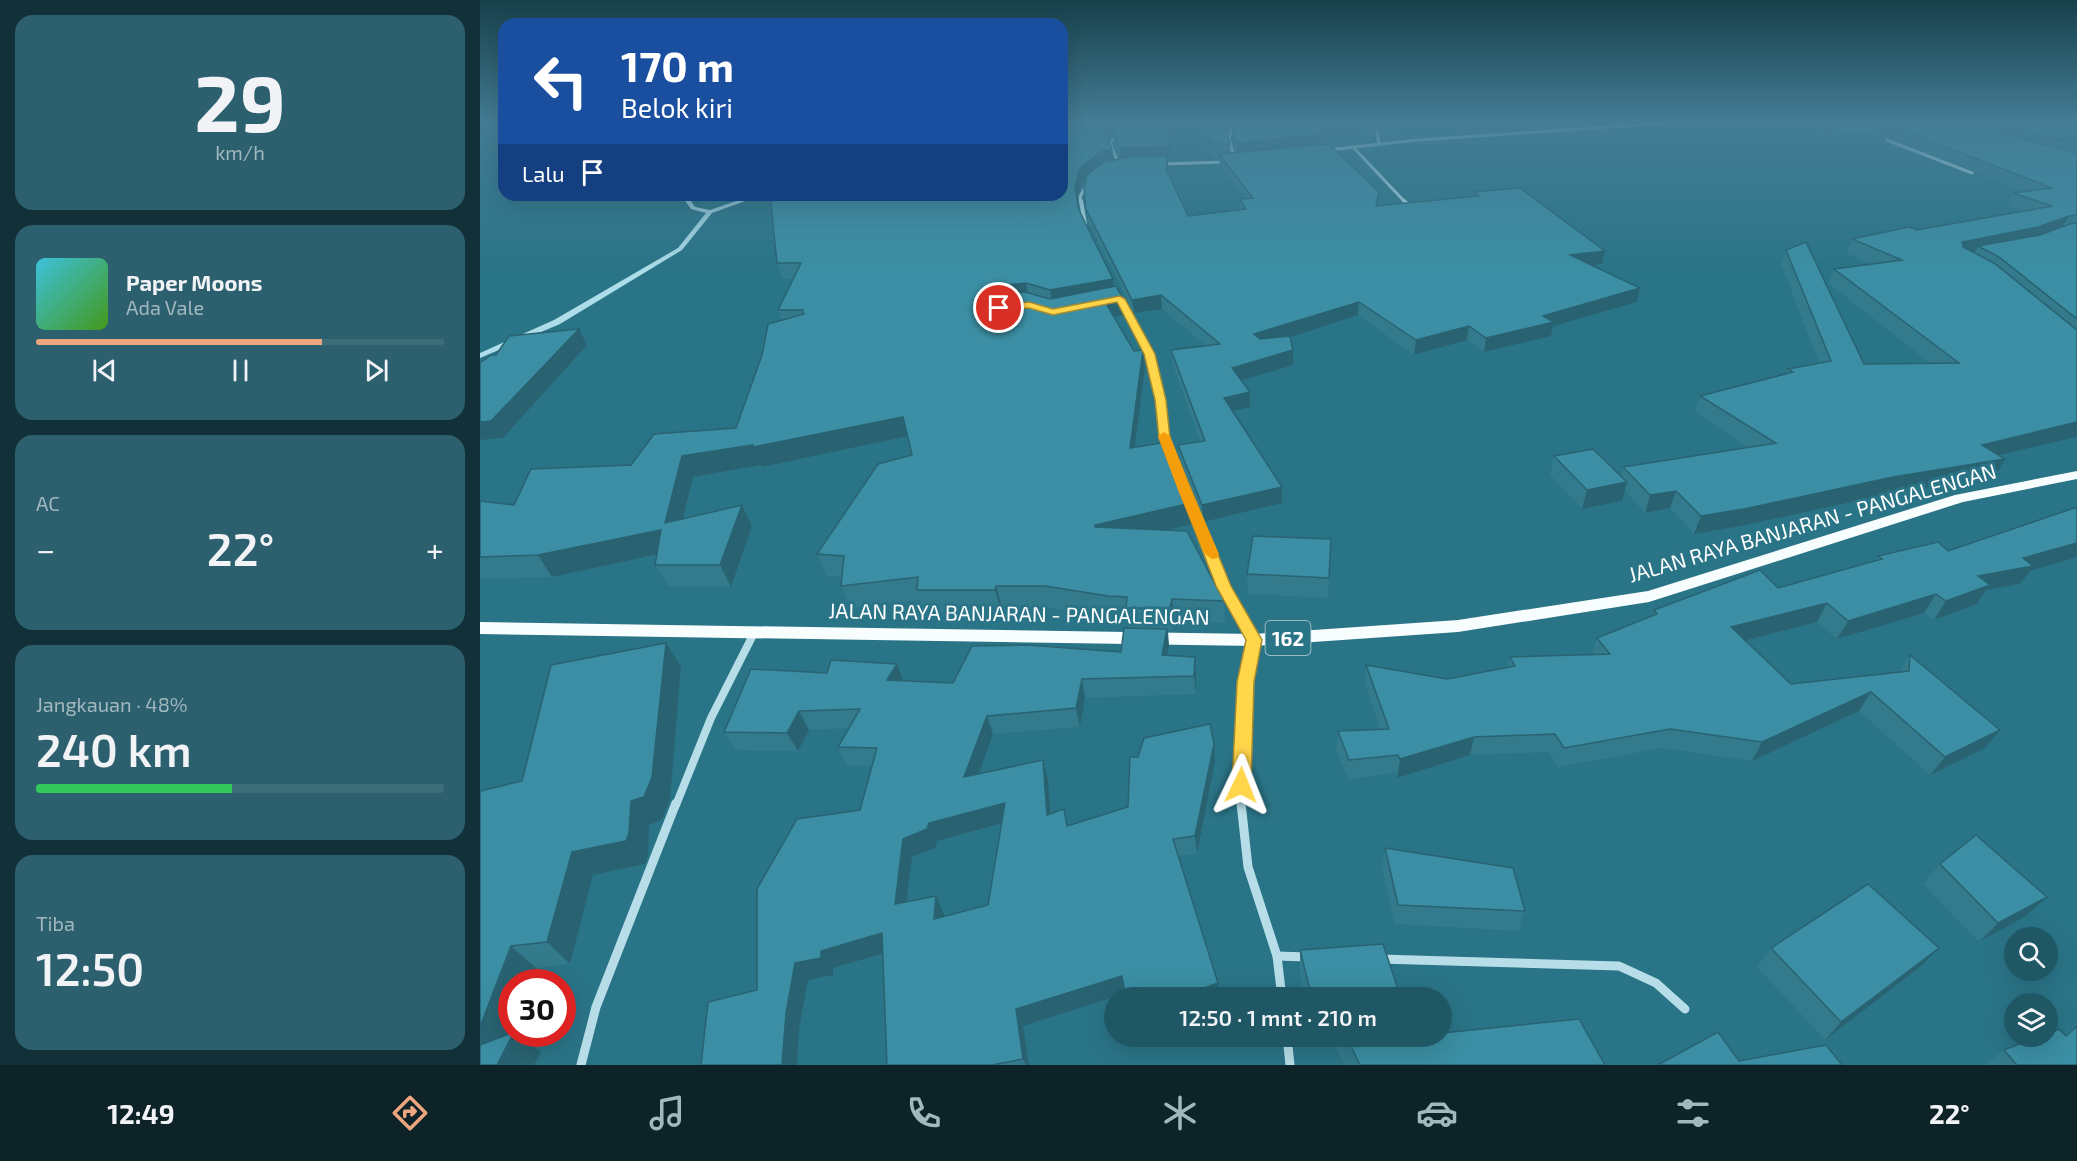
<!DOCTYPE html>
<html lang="id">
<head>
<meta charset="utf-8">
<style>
	body { margin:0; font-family:"Exo 2",sans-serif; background:#2d606e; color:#f1f3f6; height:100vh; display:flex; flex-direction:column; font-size:22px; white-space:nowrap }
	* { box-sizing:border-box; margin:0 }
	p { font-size:20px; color:#a2b8bf }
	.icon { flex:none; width:33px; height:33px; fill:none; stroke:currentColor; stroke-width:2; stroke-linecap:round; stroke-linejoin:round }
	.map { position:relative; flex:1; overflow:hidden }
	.panel { display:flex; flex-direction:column; gap:15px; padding:15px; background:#123038; width:480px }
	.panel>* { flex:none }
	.guide { position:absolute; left:18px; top:18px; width:570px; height:183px; border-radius:18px; box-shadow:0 6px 24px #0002; background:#1a4fa0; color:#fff; overflow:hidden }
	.tools { position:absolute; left:1524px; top:927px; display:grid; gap:12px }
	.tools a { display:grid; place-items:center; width:54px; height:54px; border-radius:50%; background:#205765; box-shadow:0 6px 24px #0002; font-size:30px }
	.speed { position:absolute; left:18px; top:969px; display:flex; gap:12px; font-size:30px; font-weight:700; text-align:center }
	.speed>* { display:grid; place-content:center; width:78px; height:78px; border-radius:50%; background:#205765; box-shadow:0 6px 24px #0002; line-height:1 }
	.speed .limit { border:9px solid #d22; background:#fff; color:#111 }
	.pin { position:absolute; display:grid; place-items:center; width:51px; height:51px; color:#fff; margin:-26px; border:3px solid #fff; border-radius:50%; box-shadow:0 2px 6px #0007 }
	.me { position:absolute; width:66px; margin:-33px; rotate:2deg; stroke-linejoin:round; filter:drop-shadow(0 0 4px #0008) }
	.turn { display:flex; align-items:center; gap:21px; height:126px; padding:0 24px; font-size:27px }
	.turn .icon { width:78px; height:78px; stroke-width:2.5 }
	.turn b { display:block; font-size:42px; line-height:51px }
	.then { display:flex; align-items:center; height:57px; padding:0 24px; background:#0003; gap:12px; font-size:22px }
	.big { font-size:45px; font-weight:600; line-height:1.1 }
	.panel .widget { flex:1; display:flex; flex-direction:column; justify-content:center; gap:9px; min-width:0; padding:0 21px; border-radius:18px; background:#2d606e }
	.panel .dial { align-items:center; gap:0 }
	.dial b { font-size:78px; line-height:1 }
	.song { display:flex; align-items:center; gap:18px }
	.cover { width:72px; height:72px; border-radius:9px; background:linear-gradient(135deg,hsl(190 70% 55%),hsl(100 70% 35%)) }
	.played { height:6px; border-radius:3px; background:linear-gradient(90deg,#eea67e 70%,#3d6d79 70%) }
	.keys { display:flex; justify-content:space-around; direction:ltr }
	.heat { display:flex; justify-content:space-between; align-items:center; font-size:33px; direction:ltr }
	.charge { height:9px; border-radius:4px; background:linear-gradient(90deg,#34c759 48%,#3d6d79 0) }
	.trip { position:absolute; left:624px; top:987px; width:348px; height:60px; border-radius:30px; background:#205765; box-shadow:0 6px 24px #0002; font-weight:600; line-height:60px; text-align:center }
	.dock { display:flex; height:96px; justify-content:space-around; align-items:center; background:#0d2328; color:#a2b8bf }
	.dock .icon { width:42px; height:42px }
	.dock .active { color:#eea67e }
	.dock b { font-size:27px; color:#f1f3f6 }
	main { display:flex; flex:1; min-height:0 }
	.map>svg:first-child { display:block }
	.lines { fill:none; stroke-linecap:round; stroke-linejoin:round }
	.stream { fill:#acdde8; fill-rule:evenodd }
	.minor-far5 { stroke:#b7dee8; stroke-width:3 }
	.minor-far4 { stroke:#b7dee8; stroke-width:4 }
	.minor-far3 { stroke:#b7dee8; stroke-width:4.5 }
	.minor-far2 { stroke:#b7dee8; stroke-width:6 }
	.minor-far1 { stroke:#b7dee8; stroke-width:8 }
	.minor { stroke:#b7dee8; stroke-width:9 }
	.primary { fill:#f8fdfe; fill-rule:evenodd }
	.wall { fill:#337a8c; fill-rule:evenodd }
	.shaded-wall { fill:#296372 }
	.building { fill:#3b8ea3; stroke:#296372; stroke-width:1.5; fill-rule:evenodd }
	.route { fill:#ffd54a; stroke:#a68a30; stroke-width:1.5 }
	.slow { fill:#f59e0b }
	.labels { text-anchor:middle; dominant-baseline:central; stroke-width:6; stroke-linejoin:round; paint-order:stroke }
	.shield { fill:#2a7487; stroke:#bfd5db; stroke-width:1.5 }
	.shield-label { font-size:20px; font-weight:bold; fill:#fff }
	.street-label { font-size:21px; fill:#fff; stroke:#2a7487 }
</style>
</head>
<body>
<main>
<section class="panel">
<div class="widget dial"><b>29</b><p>km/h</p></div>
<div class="widget">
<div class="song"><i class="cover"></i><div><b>Paper Moons</b><p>Ada Vale</p></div></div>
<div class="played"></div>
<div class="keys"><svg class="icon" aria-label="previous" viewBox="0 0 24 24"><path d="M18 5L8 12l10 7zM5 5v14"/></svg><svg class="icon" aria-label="pause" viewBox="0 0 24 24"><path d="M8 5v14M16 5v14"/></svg><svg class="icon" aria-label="next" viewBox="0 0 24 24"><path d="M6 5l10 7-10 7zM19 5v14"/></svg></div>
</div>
<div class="widget"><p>AC</p>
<div class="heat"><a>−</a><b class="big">22°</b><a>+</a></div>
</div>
<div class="widget"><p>Jangkauan · 48%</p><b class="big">240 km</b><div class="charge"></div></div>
<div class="widget"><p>Tiba</p><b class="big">12:50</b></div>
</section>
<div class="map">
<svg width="1597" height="1065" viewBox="0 0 1597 1065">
	<rect width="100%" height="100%" fill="#2a7487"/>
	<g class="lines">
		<polygon class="stream" points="201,195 207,195 215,207 230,210 274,195 282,195 232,213 202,250 80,324 0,358 0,353 74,320 198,248 226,213 211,209"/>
		<g class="minor-far5">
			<polyline points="895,120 899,144"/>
			<polyline points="753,124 749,139 755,160"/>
			<polyline points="1399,137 1492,173"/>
			<polyline points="872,146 925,202"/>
			<polyline points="848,150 937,140 1233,120"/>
			<polyline points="681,164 745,162"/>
			<polyline points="639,165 630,143 640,132 644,120"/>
			<polyline points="601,202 600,197 609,180"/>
		</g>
		<g class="minor-far4">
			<polyline points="601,201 605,224"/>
			<polyline points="924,201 930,207"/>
			<polyline points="640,298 644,305"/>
		</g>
		<polyline class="minor-far3" points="643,303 670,354 680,400 684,434"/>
		<g class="minor-far2">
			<polyline points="683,433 689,449"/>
			<polyline points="709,501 750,598"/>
		</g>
		<g class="minor-far1">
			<polyline points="749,596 774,640 765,682 761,805"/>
			<polyline points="196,805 231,718 275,631"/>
		</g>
		<g class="minor">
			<polyline points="761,803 768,867 797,956 802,998"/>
			<polyline points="797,956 827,957"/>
			<polyline points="900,959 1139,966 1176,983 1205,1009"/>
			<polyline points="807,1036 810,1065"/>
			<polyline points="101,1065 116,1007 196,803"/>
		</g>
		<polygon class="primary" points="1597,471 1597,479 1483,502 1169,602 978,632 774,646 0,634 0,622 774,634 978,620 1168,591 1475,495"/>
	</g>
	<g class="wall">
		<path d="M641 120 640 124 642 120H693L689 159H688V172L708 216 760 210V199L765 198 740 165 739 158H734L705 120H753L749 123 747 133 750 144V153H757L753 139 752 126 754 121 753 120H894V137H876V143H842V144L899 192 897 206 993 196 994 192 1122 264 1112 265 1160 288 1157 302 1073 326 1071 336 1004 352 987 340 934 355 878 315 810 337 813 365 761 380 770 407 753 411 802 503 723 522 700 461 698 445 720 441 693 365 691 350 726 346 682 309 654 313 608 221 604 189 605 179 602 182 597 201 598 208 633 279 634 287 642 297 644 315 634 317 654 351 663 350 665 368 655 448 713 524 687 530 744 601 745 623 695 621 693 630H688L689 647 688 655 715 657 716 675V694L605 698 600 727 513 734 499 774 563 760 568 779 571 813 588 826 648 807 735 762 717 854 699 856 738 983 740 998H646L645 993 543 1026 549 1065H407L403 954 353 968V975L328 980 319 1029 277 990 380 810 392 766H367L358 747 369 728 329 730 318 751 256 750 244 732 423 681 473 683 641 652 649 628 647 619 632 618 570 608 522 607 521 612H444L440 600 370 608 361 586 362 577 346 576 337 554 432 455 427 437 282 467 281 465 213 477 203 519 262 505 272 526 251 587 188 586 175 565 177 555 72 577 0 579V501L34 505 151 465 256 428 301 320 298 310 313 279H303L297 263 582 195ZM633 134 634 144 640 159 634 160 632 150 629 140ZM522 824 508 905 464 916V914L426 901 432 857 455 848 457 841Z"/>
		<polygon points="899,120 969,120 967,132 926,125 924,138 902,138"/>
		<polygon points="1302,120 1597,120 1597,437 1596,437 1519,456 1515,476 1404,495 1261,526 1214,534 1190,508 1165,513 1145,491 1142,501 1102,509 1070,475 1074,456 1141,475 1143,467 1269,448 1215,412 1220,396 1306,374 1308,369 1339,363 1301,264 1306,250 1384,364 1450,363 1348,283 1354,269 1391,264 1366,253 1372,239 1437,230 1543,212 1527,206 1533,193 1545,192 1407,137 1404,143 1355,145"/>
		<polygon points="851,539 848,598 768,594 767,574"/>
		<polygon points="1468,551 1550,571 1540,584 1506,590 1497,604 1454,620 1444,613 1357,639 1337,622 1265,640 1311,684 1419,672 1430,655 1505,748 1450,775 1379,711 1272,761 1182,748 1078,767 1069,752 990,755 917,778 916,773 868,779 856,750 858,731 900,729 885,684 886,665 967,679 1027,668 1030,657 1112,654 1117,638 1172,616 1174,610 1298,588 1396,560 1398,556"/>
		<polygon points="186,643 201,666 190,800 182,820 169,825 168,856 165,864 113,875 90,964 56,968 32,1034 37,1034 61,1052 54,1065 0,1065 42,781"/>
		<polygon points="905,848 1045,911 1038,931 915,924 902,868"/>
		<polygon points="1460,864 1546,916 1499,942 1443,884"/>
		<polygon points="1291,948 1440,967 1345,1040 1277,967"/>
		<polygon points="820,950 921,998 825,998 820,975"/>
		<polygon points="1597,1024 1597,1065 1505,1065 1524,1050 1585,1034"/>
		<polygon points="834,1036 962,1036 1125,1065 865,1065 853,1042 837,1047"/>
	</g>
	<g class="shaded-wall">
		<polygon points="633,120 641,120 637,130 633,131 633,134 626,143 625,130"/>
		<polygon points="691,120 693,120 689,159 688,159 688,167 687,180 641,162 640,148"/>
		<polygon points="746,120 753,120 749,123 745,139 745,126"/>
		<polygon points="842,134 842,147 758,157 757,143"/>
		<polygon points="632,150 634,163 622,166 602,182 597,201 595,186 600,168 620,152"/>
		<polygon points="1589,216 1581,229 1551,240 1498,246 1495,252 1475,256 1482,242"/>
		<polygon points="1125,251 1122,264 1088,268 1090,255"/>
		<polygon points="633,279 635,296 573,307 570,290"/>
		<polygon points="546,283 549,301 519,304 511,289 515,286"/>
		<polygon points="1160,288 1157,302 1073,326 1071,336 1004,352 1006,338 1063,316"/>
		<polygon points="681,295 682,309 654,313 652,300"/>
		<polygon points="642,297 644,315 627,318 624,300"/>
		<polygon points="879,302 878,315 774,349 774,334"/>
		<polygon points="989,326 987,340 934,355 936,340"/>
		<polygon points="99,329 107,345 23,438 0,440 0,422"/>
		<polygon points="663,350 665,368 652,469 650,448"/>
		<polygon points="813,350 813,365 753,383 752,368"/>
		<polygon points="770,392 770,407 745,413 744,398"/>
		<polygon points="423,417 429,436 282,467 281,465 213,477 197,544 185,523 202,456"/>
		<polygon points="1597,422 1597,435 1596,437 1492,462 1502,445"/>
		<polygon points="1525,459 1515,476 1404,495 1261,526 1214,534 1221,516 1413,477"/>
		<polygon points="1147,482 1142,501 1102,509 1107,490"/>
		<polygon points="802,487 802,503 723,522 722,505"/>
		<polygon points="1196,491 1190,508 1165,513 1170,495"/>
		<polygon points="711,503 713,524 618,546 615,525"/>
		<polygon points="262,505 272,526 251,587 240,565"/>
		<polygon points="181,530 193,551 72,577 58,555"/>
		<polygon points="1597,543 1597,557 1550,571 1540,584 1506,590 1497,604 1454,620 1466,601 1498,576 1543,558"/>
		<polygon points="516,586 522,607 521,612 515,590"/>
		<polygon points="1456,594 1444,613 1357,639 1368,621"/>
		<polygon points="692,599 695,621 693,630 690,608"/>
		<polygon points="1347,603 1337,622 1243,646 1251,627"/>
		<polygon points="687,629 689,647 684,673 682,655"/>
		<polygon points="186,643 201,666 190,800 182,820 169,825 168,856 165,864 113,875 90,964 67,942 92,852"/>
		<polygon points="715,657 716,675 716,694 714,676"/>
		<polygon points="417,664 424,683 407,680"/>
		<polygon points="602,679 605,698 600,727 596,708"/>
		<polygon points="1391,692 1379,711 1272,761 1282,742"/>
		<polygon points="319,711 329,730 318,751 307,733"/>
		<polygon points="507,716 513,734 491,796 484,777"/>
		<polygon points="1520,730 1505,748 1450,775 1465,757"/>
		<polygon points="994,737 990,755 917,778 920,759"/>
		<polygon points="734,744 735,762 717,854 715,836"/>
		<polygon points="563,760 568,779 572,833 567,815"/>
		<polygon points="525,803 531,821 457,841 455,848 432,857 424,921 415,904 423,839 449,823"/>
		<polygon points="456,896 464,914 462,936 454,919"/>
		<polygon points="1567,897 1546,916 1499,942 1518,923"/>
		<polygon points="402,933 412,951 353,968 353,975 328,980 319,1029 317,1065 302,1065 306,1013 315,963 341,951"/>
		<polygon points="31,946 56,968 51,982 32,982 32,1034 37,1034 61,1052 54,1065 15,1065 0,1054 0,1027"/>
		<polygon points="1459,948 1440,967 1345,1040 1361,1022"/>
		<polygon points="642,976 646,993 543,1026 549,1065 546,1065 543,1059 536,1009"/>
		<polygon points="738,983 740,998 697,998"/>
		<polygon points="837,1036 854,1036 853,1042 837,1047"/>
	</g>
	<g class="building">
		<polygon points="582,120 633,120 625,130 632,150 620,152 600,168 595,186 598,208 633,279 570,290 546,283 515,286 511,289 515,295 545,292 570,299 636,286 642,297 624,300 654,351 663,350 650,448 687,442 711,503 615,525 615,527 707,531 744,601 692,599 690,608 646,608 647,597 628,596 565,586 516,586 515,590 437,590 438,577 361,586 364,556 337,554 398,464 432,455 423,417 273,447 273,445 202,456 185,523 262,505 240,565 175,565 181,530 58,555 0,557 0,501 34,505 51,469 151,465 174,434 256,428 282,355 288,324 324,314 323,310 298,310 321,263 297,263 290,195 582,195"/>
		<polygon points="642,120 691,120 688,146 640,148 633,131"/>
		<polygon points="714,120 746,120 745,126 750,144 734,144"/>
		<polygon points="754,120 894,120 895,124 877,124 877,130 837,130 842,134 757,143 752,126"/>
		<polygon points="902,120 926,120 925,125 903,125"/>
		<polygon points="1328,120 1376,120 1409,132 1359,134"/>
		<polygon points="1397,120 1597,120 1597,138 1579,139 1512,123 1507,126 1510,130 1597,153 1597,215 1589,216 1558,227 1482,242 1483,247 1514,263 1597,330 1597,422 1502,445 1525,459 1413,477 1269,508 1221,516 1196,491 1170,495 1143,467 1296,443 1220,396 1313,372 1308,369 1351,361 1306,250 1326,242 1384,364 1479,363 1354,269 1422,260 1372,239 1429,227 1437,230 1572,206 1533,193 1572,188"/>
		<polygon points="849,144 899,192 896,206 999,196 994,192 1040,188 1125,251 1090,255 1160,288 1063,316 1074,322 1006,338 989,326 936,340 879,302 774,334 780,339 810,336 813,350 752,368 770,392 744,398 802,487 722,505 698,445 725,441 691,350 740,344 681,295 652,300 606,209 604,189 606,176 624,162 651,157 688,156 686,169 708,216 766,209 760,199 773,198 739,154"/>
		<polygon points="1597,223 1597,319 1519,257 1498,246 1560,235 1590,224"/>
		<polygon points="99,329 11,421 0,422 0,363 11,355 16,355 29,336"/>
		<polygon points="1113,449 1147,482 1107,490 1074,456"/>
		<polygon points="1597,507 1597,543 1543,558 1553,566 1498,576 1510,585 1466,601 1456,594 1368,621 1347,603 1251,627 1311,684 1429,671 1430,655 1520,730 1465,757 1391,692 1282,742 1190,729 1084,748 1075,734 994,737 920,759 918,755 869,760 858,731 909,729 886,665 967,679 1035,666 1030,657 1130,654 1117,638 1177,614 1174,610 1280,570 1298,588 1402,559 1398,556 1458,542 1468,551"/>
		<polygon points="773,536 851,539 849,578 767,574"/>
		<path d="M644 628 687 629 682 655 715 657 714 676 602 679 596 708 507 716 484 777 563 760 567 815 584 809 587 826 648 807 650 757H658L664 738 730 724 734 744 715 836 693 839 738 983 697 998H646L642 976 536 1009 543 1059 512 1065H407L402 933 341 951V958L315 963 306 1013 302 1065H221L228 1002 277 990V889L317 819 380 810 397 748 358 747 380 709 319 711 307 733 244 732 271 669 347 673 351 660 417 664 407 680 473 683 492 646 547 645 641 652ZM525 803 508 905 454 919 456 896 415 904 423 839 447 829 449 823Z"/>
		<polygon points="186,643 172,777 164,797 151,801 149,833 146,841 92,852 67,942 31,946 0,1027 0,791 42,781 71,665"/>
		<polygon points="1496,835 1567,897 1518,923 1460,864"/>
		<polygon points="905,848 1033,868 1045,911 918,905"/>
		<polygon points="1388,884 1459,948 1361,1022 1291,948"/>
		<polygon points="903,944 921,998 832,998 820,950"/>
		<polygon points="1099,1019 1125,1065 880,1065 866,1036 962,1036 962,1033"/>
		<polygon points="1597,1026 1597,1065 1537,1065 1524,1050 1560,1036 1568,1036 1568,1034 1579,1029 1586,1036"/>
		<polygon points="1238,1032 1259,1061 1346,1045 1362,1065 1178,1065"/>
		<polygon points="32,1033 32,1034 33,1034 17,1065 0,1065 0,1045"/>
	</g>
	<linearGradient id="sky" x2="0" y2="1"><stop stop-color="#17404a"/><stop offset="0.45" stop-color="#447d96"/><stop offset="1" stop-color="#447d96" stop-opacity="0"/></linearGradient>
	<rect width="1597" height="269" fill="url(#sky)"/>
	<polygon class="route" points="640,296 645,299 675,354 686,400 690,438 751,586 782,640 774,682 771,785 768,791 761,793 755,791 752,785 757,682 766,640 736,586 679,438 675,400 664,354 637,302 573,315 549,308 519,311 514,308 519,305 549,302 573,309"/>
	<polygon class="slow" points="684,432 690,436 711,490 739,554 737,558 732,559 725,554 698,490 678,436"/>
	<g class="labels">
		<rect class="shield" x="785.5" y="621" width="45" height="34" rx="4.5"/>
		<g class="shield-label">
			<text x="808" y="638">162</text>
		</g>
		<g class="street-label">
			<text transform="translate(1332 522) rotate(-16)">JALAN RAYA BANJARAN - PANGALENGAN</text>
			<text transform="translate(539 613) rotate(1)">JALAN RAYA BANJARAN - PANGALENGAN</text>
		</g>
	</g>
</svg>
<div class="tools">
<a><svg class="icon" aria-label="search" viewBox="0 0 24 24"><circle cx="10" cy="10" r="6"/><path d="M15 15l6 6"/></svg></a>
<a><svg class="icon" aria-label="layers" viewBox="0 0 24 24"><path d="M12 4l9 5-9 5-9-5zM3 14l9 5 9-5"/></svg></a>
</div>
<div class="speed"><div class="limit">30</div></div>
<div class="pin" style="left:519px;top:308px;background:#d93025"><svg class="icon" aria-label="arrive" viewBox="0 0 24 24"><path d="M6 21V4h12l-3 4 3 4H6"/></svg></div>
<svg class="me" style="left:761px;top:785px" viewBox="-20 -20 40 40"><path d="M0-17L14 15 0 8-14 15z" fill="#ffd54a" stroke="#fff" stroke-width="4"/></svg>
<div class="trip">12:50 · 1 mnt · 210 m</div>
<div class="guide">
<div class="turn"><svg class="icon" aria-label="left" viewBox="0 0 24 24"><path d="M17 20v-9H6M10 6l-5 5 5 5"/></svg><div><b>170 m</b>Belok kiri</div></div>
<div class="then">Lalu<svg class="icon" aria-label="arrive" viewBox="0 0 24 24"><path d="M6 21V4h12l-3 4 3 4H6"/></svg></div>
</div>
</div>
</main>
<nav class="dock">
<b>12:49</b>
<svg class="icon active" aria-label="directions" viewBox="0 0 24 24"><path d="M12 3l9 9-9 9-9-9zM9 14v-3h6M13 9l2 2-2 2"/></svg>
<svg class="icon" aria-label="music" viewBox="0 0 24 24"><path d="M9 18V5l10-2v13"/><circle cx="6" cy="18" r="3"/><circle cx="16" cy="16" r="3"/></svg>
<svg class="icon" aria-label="phone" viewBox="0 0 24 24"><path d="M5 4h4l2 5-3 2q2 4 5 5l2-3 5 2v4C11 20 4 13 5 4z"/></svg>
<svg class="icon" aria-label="climate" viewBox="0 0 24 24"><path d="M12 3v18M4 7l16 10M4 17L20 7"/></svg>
<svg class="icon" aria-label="car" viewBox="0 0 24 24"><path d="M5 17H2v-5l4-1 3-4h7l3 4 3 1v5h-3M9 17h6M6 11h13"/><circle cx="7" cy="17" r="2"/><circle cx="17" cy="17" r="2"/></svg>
<svg class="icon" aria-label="filters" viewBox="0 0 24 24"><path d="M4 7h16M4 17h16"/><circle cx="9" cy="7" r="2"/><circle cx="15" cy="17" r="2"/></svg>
<b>22°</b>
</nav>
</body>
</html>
